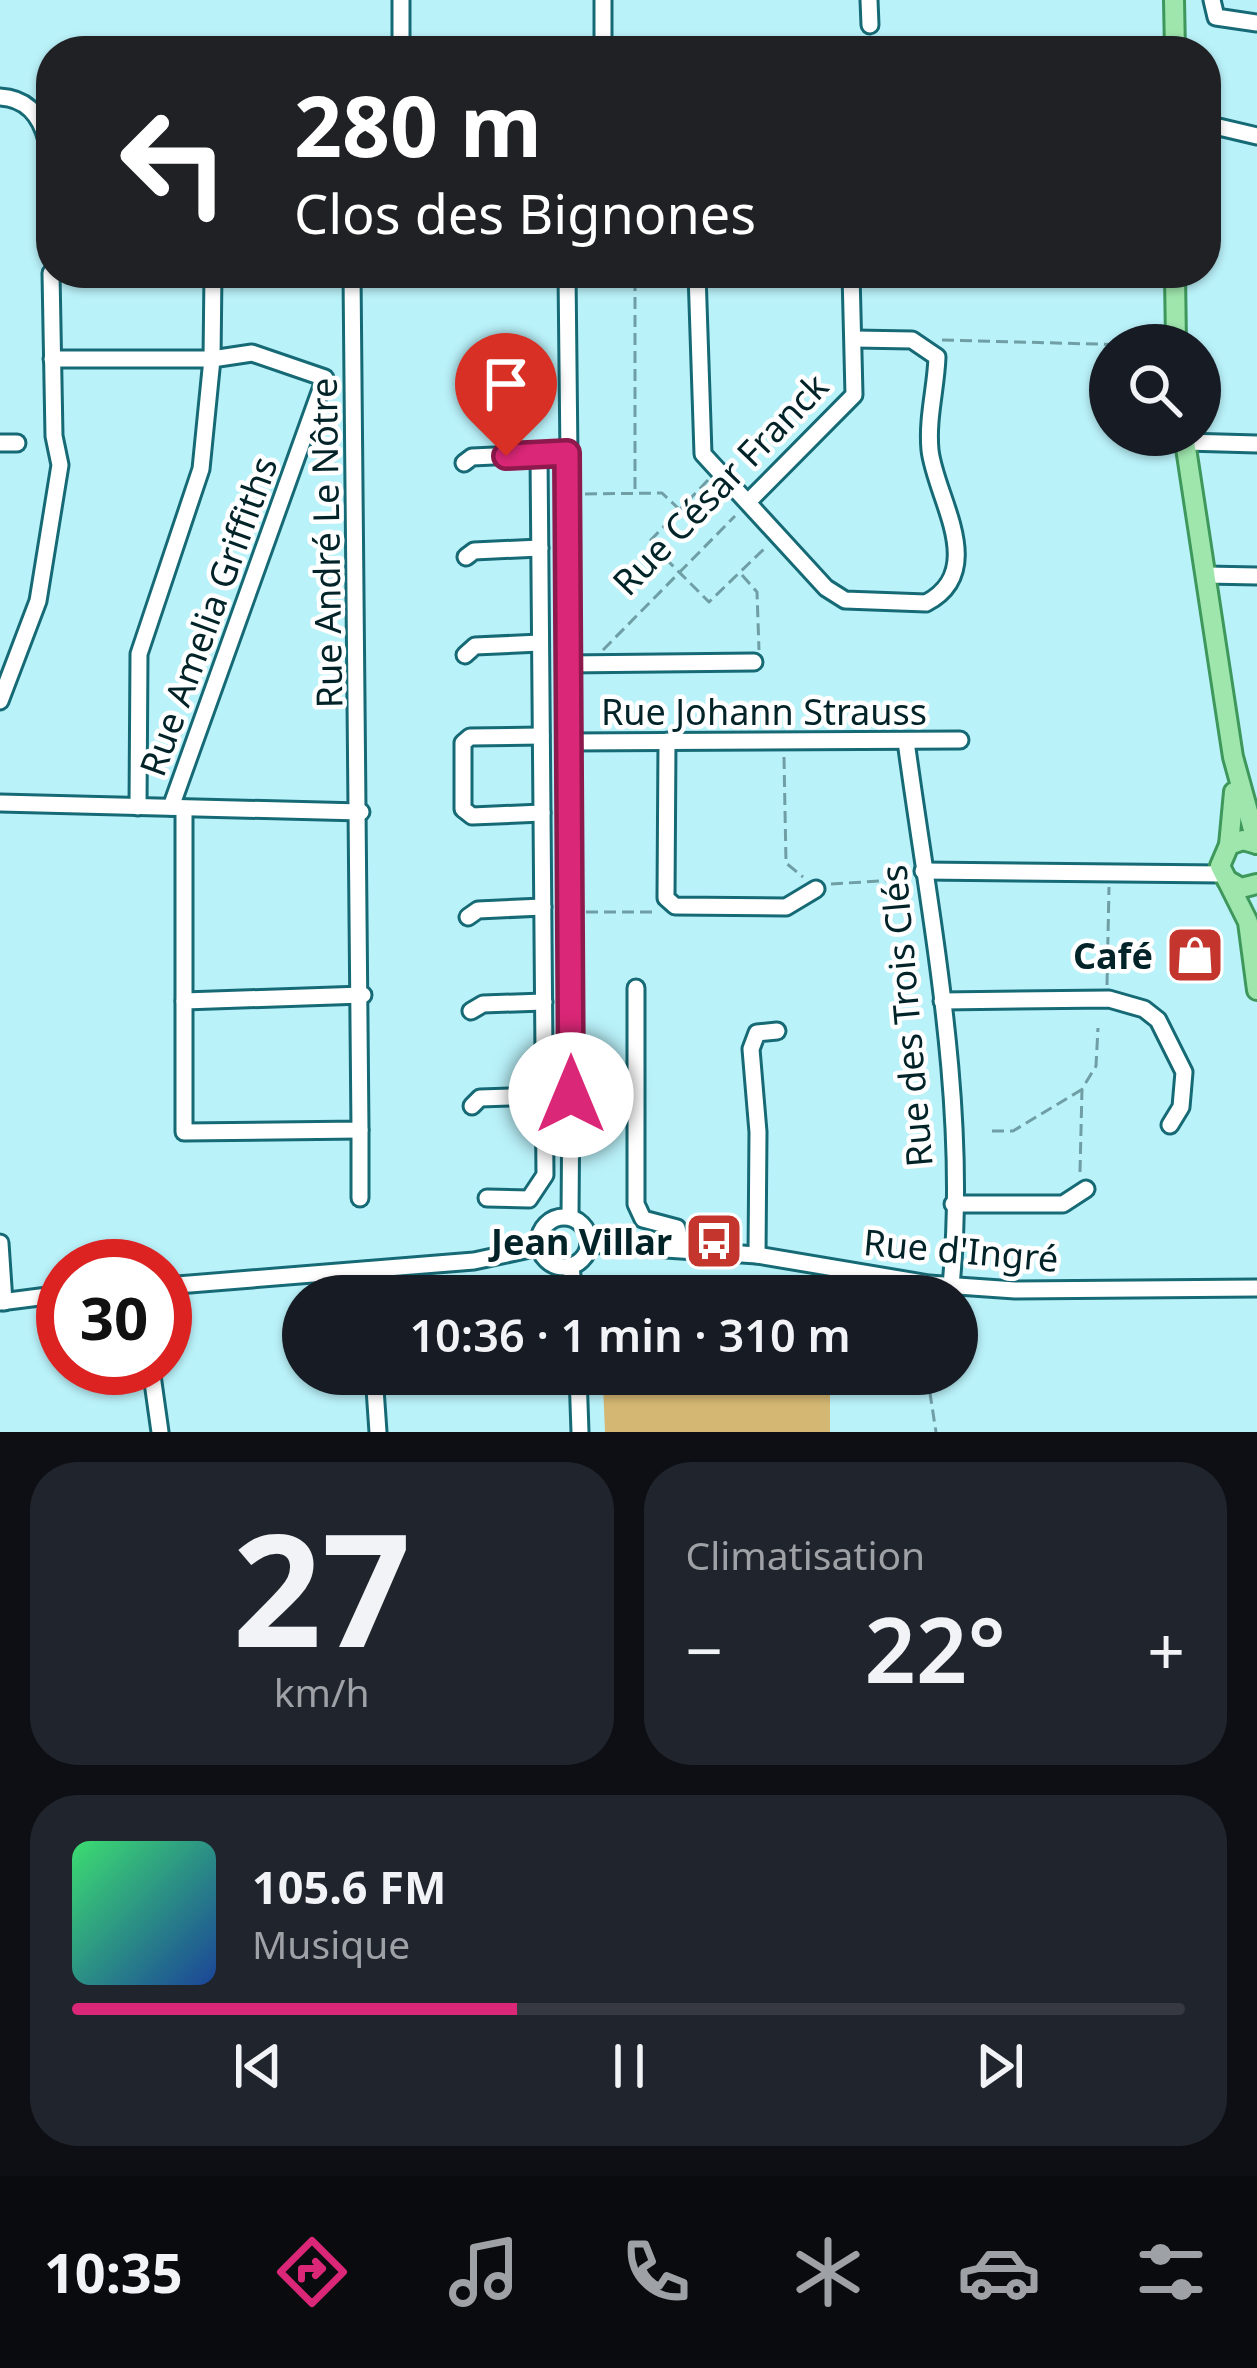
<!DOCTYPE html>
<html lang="fr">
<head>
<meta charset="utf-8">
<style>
	body { margin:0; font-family:"Noto Sans",sans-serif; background:#20242c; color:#f1f3f6; height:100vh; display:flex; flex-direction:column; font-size:45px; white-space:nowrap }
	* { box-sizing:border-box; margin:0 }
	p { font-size:39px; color:#9ea1a6 }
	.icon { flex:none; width:66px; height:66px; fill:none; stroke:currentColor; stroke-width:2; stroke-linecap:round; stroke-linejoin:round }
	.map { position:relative; height:1432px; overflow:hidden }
	.panel { display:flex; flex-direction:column; gap:30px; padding:30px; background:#0d0f14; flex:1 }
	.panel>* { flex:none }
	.hud { position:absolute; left:36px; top:36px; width:1185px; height:252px; border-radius:48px; box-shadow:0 3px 9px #0004; background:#202124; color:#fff; overflow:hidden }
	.fabs { position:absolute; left:1089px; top:324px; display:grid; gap:24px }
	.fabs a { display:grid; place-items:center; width:132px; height:132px; border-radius:50%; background:#171b24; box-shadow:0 3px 9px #0004; font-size:60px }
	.speed { position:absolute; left:36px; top:1239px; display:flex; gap:24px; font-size:60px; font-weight:700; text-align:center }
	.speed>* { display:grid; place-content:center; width:156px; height:156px; border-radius:50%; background:#171b24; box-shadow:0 3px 9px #0004; line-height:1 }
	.speed .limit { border:18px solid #d22; background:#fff; color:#111 }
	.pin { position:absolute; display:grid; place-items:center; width:102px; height:102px; color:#fff; margin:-123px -51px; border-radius:50% 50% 50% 0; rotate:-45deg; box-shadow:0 0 12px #0007 }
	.pin .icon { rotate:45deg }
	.me { position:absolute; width:132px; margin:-66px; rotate:0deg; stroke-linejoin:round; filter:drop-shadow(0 0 9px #0008) }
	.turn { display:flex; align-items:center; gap:42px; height:252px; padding:0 60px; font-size:54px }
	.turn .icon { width:156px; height:156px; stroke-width:2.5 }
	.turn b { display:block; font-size:84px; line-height:102px }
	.big { font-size:90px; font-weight:600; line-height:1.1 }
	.panel .widget { flex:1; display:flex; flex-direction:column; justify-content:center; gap:18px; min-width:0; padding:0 42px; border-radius:48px; background:#20242c }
	.panel .dial { align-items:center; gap:0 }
	.dial b { font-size:156px; line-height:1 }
	.song { display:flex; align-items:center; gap:36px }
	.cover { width:144px; height:144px; border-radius:18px; background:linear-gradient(135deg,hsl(140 70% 55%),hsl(220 70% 35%)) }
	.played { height:12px; border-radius:6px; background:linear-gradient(90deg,#db2777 40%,#363941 40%) }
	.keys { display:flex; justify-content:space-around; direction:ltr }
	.heat { display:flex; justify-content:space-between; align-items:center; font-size:66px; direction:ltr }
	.panel .tiles { flex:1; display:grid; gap:30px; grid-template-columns:1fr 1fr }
	.widget:last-child { grid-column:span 2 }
	.trip { position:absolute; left:282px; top:1275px; width:696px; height:120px; border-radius:60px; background:#171b24; box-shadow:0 3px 9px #0004; font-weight:600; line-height:120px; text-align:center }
	.tabs { display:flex; height:192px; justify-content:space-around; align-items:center; background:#090b0e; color:#9ea1a6 }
	.tabs .icon { width:84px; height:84px }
	.tabs .current { color:#db2777 }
	.tabs b { font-size:54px; color:#f1f3f6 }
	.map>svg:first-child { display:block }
	.green { fill:#d4b772 }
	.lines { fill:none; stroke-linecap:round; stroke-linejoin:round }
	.minor-casing { stroke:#166a75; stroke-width:21 }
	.major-casing { stroke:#3e975b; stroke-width:24 }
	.path { stroke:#6f9ea5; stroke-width:3; stroke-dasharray:12 6; stroke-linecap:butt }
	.minor { stroke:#fff; stroke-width:15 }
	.major { stroke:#9fe6ad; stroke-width:18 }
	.route-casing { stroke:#8e194d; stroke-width:30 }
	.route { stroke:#db2777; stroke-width:21 }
	.labels { text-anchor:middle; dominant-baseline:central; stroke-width:9; stroke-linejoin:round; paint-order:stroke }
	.street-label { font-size:36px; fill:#022328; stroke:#fff }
	.poi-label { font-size:36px; font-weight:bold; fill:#022328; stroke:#fff; text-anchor:end }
</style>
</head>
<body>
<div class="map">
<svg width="1257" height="1432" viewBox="0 0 1257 1432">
	<rect width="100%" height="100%" fill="#baf2fa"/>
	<polygon class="green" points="731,1374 830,1374 830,1432 605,1432 603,1385"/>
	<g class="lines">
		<defs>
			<g id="minor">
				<polyline points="401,0 401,51"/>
				<polyline points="869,0 870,25"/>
				<polyline points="1212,0 1216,17 1257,23"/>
				<polyline points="603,51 603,0"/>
				<path d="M0 97C63 100 51 192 51 235"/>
				<polyline points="1206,124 1257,136"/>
				<polyline points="567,273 573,824 570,1217"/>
				<path d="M697 273 703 454 826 588 845 600 926 603C989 570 935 497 930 450 927 418 936 388 937 357L912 340 855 339"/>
				<polyline points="52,359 212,359 252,353 325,378 171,807"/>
				<polyline points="1185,442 1257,444"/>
				<polyline points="0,443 17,443"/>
				<polyline points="464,463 472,457 539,454"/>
				<polyline points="749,501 854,395 851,273"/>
				<polyline points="466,557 474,551 540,548"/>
				<polyline points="1206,575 1257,576"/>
				<polyline points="465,655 475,646 540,643"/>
				<polyline points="567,664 754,662"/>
				<polyline points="0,701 38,601 60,465 54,436 51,273"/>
				<polyline points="541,736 470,737 463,743 463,809 472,816 542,813"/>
				<polyline points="667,741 666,898 675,906 786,907 816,889"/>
				<path d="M906 741C930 919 969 1106 951 1285"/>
				<polyline points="568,742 960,740"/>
				<polyline points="0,803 361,812"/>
				<polyline points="138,807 139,654 201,469 212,359 213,273"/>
				<polyline points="184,809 184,1132 360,1130 352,273"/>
				<polyline points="923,871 1222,874"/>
				<polyline points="468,917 478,910 543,907"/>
				<polyline points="636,988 636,1204 643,1219 677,1228 682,1247"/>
				<polyline points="184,1001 363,995"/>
				<polyline points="942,1001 1109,999 1144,1009 1158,1020 1184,1072 1181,1107 1170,1125"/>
				<polyline points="471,1011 483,1004 544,1002"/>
				<polyline points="472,1106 480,1098 571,1095"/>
				<polyline points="360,1198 360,1130"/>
				<polyline points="487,1198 529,1199 545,1175 539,454 567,453"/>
				<polyline points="953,1204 1063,1204 1086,1189"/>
				<circle cx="564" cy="1242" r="25"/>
				<polyline points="0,1243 4,1302"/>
				<polyline points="589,1244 757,1255 929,1284 1015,1290 1257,1288"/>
				<polyline points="757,1255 758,1132 751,1049 757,1033 777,1031"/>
				<polyline points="571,1266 574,1296"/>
				<polyline points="367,1270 368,1296"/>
				<polyline points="165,1286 474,1261 539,1247"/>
				<polyline points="0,1302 63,1294"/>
				<polyline points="151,1368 160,1432"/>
				<polyline points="374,1374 378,1432"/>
				<polyline points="578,1374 580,1432"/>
			</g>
			<g id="major">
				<polyline points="1174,0 1175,51"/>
				<polyline points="1175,273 1176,345"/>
				<polyline points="1184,435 1233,757 1257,844"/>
				<polyline points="1257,844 1243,840 1229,845 1220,866 1248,922 1257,990"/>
				<polyline points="1229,845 1234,792"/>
				<polyline points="1227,880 1241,888 1257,884"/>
			</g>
		</defs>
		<use href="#minor" class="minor-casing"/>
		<use href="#major" class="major-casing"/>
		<g class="path">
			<polyline points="635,279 635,492"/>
			<polyline points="942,340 1132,345"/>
			<polyline points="708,480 649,542 709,602 765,548"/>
			<polyline points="585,494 662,493 678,508"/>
			<polyline points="742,575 757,592 759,650"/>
			<polyline points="603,650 735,516"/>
			<polyline points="784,757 786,863 803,877"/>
			<polyline points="831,884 911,879"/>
			<polyline points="586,912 655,912"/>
			<polyline points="1107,985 1109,887"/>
			<polyline points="992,1131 1013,1131 1081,1090"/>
			<polyline points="1080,1172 1082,1089 1096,1066 1098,1028"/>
			<polyline points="927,1374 936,1432"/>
		</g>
		<use href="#minor" class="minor"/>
		<use href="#major" class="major"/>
	</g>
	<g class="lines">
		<defs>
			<polyline id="route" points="506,456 567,453 571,1095"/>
		</defs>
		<use href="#route" class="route-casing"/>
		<use href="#route" class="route"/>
	</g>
	<defs>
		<symbol id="shop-square" viewBox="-11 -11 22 22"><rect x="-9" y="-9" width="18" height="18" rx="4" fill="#c3352d" stroke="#fff"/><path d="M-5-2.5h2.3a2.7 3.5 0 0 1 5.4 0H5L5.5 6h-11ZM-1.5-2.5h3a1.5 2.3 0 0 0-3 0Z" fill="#fff"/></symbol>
		<symbol id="bus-square" viewBox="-11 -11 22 22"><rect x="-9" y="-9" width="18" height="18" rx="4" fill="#c3352d" stroke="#fff"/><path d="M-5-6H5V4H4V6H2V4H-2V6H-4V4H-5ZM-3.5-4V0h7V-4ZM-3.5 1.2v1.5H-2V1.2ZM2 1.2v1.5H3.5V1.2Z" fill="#fff"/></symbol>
	</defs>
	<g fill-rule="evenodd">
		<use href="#shop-square" x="1162" y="922" width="66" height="66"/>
		<use href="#bus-square" x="681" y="1208" width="66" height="66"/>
	</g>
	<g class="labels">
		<g class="street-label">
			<text transform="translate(720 484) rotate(-46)">Rue César Franck</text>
			<text transform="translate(326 543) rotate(-91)">Rue André Le Nôtre</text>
			<text transform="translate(208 616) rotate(-70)">Rue Amelia Griffiths</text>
			<text x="764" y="711">Rue Johann Strauss</text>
			<text transform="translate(906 1016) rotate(-95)">Rue des Trois Clés</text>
			<text transform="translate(961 1250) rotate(5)">Rue d'Ingré</text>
		</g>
		<g class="poi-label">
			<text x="1153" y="955">Café</text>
			<text x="672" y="1241">Jean Villar</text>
		</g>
	</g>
</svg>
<div class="fabs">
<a><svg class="icon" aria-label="search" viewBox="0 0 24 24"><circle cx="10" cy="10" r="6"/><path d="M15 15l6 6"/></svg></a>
</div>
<div class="speed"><div class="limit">30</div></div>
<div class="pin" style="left:506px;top:456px;background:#d93025"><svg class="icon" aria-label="arrive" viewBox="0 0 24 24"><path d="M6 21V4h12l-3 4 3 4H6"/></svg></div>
<svg class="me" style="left:571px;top:1095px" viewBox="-20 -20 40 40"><circle r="19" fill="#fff"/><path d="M0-13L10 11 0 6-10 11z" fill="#db2777"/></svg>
<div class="trip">10:36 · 1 min · 310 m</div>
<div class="hud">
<div class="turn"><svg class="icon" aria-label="left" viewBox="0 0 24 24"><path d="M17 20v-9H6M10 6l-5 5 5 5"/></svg><div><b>280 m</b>Clos des Bignones</div></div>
</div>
</div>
<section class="panel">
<div class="tiles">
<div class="widget dial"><b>27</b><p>km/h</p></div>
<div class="widget"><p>Climatisation</p>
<div class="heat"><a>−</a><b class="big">22°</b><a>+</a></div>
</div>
<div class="widget">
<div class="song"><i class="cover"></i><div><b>105.6 FM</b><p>Musique</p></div></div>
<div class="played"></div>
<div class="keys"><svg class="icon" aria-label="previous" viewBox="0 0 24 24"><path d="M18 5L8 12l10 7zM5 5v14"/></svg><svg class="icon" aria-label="pause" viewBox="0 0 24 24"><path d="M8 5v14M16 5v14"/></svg><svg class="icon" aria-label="next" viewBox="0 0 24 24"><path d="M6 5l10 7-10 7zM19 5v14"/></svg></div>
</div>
</div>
</section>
<nav class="tabs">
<b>10:35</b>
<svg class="icon current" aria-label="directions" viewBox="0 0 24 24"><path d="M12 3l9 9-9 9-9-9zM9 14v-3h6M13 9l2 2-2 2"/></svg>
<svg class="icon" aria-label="music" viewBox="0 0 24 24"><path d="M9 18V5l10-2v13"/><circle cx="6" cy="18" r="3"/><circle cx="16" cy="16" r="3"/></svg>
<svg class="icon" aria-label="phone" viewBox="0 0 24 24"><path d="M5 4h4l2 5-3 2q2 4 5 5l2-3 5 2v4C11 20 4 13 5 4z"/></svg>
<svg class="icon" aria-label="climate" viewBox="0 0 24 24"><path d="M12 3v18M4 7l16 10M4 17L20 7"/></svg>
<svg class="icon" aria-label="car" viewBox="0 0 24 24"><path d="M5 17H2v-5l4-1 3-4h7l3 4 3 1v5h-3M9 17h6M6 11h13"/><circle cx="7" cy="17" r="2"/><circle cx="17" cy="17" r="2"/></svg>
<svg class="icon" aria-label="filters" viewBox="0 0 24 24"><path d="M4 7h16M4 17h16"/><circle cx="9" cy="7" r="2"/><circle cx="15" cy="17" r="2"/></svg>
</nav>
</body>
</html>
